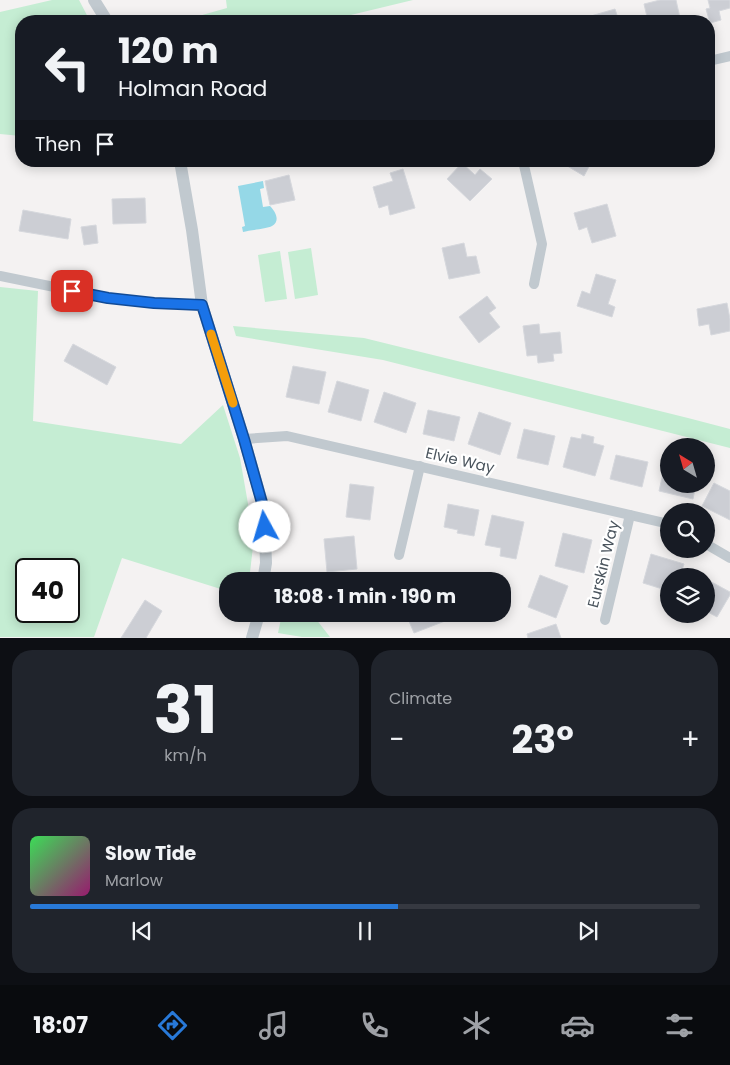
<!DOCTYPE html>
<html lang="en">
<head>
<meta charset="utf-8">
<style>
	body { margin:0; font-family:Poppins,sans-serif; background:#20242c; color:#f1f3f6; height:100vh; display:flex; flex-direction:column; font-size:19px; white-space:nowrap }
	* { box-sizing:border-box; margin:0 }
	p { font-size:16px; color:#9ea1a6 }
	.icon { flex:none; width:28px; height:28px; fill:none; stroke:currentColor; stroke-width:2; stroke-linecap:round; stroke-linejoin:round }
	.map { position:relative; height:638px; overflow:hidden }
	.drawer { display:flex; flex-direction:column; gap:12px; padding:12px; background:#0d0f14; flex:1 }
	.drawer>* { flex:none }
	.banner { position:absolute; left:15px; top:15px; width:700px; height:152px; border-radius:20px; box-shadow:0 2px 12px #0003; background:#171b24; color:#f1f3f6; overflow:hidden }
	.needle { width:32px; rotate:323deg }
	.tools { position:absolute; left:660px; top:438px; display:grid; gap:10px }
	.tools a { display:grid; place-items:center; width:55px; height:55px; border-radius:50%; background:#171b24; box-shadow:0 2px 12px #0003; font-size:25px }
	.speed { position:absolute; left:15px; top:558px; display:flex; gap:10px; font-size:25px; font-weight:700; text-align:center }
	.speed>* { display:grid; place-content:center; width:65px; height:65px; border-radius:50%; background:#171b24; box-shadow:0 2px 12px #0003; line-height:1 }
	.speed .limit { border:2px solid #111; border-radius:8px; background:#fff; color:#111 }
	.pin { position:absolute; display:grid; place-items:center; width:42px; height:42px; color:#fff; margin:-21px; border-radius:10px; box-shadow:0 2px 8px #0006 }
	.me { position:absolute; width:55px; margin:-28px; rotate:354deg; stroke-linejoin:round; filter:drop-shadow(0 0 4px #0008) }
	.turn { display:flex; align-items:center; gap:18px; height:105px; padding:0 20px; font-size:22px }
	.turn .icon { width:65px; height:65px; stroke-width:2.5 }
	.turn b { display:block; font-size:35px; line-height:42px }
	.then { display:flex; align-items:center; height:48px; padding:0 20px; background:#0003; gap:10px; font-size:19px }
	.big { font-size:38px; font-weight:700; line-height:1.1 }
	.drawer .tile { flex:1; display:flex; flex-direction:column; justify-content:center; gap:8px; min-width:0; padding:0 18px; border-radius:20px; background:#20242c }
	.drawer .dial { align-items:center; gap:0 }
	.dial b { font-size:65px; line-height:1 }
	.song { display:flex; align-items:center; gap:15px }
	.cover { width:60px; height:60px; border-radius:8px; background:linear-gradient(135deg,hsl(130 70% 55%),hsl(320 70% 35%)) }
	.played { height:5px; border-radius:2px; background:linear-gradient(90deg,#2879d8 55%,#363941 55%) }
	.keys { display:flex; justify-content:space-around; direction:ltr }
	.heat { display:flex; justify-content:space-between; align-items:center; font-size:28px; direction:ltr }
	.drawer .tiles { flex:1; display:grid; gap:12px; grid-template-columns:1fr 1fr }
	.tile:last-child { grid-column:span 2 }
	.trip { position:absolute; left:219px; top:572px; width:292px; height:50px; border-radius:20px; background:#171b24; box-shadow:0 2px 12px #0003; font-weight:700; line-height:50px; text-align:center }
	.tabs { display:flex; height:80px; justify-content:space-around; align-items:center; background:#090b0e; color:#9ea1a6 }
	.tabs .icon { width:35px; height:35px }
	.tabs .on { color:#2879d8 }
	.tabs b { font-size:22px; color:#f1f3f6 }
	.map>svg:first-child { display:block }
	.green { fill:#c5edd3; fill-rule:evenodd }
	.water { fill:#95d8e7 }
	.building { fill:#ccced4; stroke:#d6d8dd }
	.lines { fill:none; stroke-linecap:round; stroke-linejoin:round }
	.minor { stroke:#c1c9cf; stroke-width:10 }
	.tertiary { stroke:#c1c9cf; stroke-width:12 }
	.route-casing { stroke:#114b97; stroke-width:12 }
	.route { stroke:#1a73e8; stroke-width:9 }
	.slow { stroke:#f59e0b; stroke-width:9 }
	.labels { text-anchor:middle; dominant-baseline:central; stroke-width:4.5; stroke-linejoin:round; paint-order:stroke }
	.street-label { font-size:15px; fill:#4b555e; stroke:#fff }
</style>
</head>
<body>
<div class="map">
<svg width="730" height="638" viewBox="0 0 730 638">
	<rect width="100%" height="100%" fill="#f4f2f2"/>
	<g class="green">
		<polygon points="52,0 79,0 90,21 21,21 21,136 0,134 0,12"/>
		<polygon points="226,0 413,0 326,21 181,21 227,8"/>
		<polygon points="311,248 318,295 295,299 288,252"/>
		<polygon points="280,251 287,299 265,302 258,255"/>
		<path d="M0 287 38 291 33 421 181 444 223 405 240 458 254 538 249 581H228L227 591 122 558 94 637H0ZM26 569H69V611H26Z"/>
		<polygon points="233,326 364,338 688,418 730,429 730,448 383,360 236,336"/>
		<polygon points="282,614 312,614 330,637 302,637 278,633"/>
	</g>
	<path class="water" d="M263 181 264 188 260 189 263 207 270 206C275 211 281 221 272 226 266 229 250 230 243 232L242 227 245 226 238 186Z"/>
	<g class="building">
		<polygon points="660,0 676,0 680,18 667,21 648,21 644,4"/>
		<polygon points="708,0 730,0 730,8 719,11 721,20 710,23 706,9 710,8"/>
		<polygon points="615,9 619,21 585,21 584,18"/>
		<polygon points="566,161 592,161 584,176 564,164"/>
		<polygon points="462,163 475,175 480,169 492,179 470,201 447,179"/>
		<polygon points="403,169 415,208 390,215 388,205 379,208 373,187 393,181 390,173"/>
		<polygon points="289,175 295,200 270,205 265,181"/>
		<polygon points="145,198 146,223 113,224 112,199"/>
		<polygon points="607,204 616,236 592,243 587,227 579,230 574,213"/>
		<polygon points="23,210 71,219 68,239 19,231"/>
		<polygon points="96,225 98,243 84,245 81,227"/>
		<polygon points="464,243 467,257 476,256 480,273 449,279 442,248"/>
		<polygon points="596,274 616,280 608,304 615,307 612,317 577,306 582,291 590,294"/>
		<polygon points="487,296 496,308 489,313 500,327 479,343 459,317"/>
		<polygon points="727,303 730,319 730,331 711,335 709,324 699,326 697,309"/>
		<polygon points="539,324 540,334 560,332 562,353 553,354 554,361 538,363 537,355 527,356 523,326"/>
		<polygon points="73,344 116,367 107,385 64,361"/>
		<polygon points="293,366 326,372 319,404 286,397"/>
		<polygon points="337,381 369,390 361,421 328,412"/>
		<polygon points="384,392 416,403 406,433 374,422"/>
		<polygon points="428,410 460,417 454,441 423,434"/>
		<polygon points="479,412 511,423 500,455 468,444"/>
		<polygon points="524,429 555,436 548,465 517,458"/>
		<polygon points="582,434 594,437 593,443 604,446 595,476 563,467 571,437 581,439"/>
		<polygon points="616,455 648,462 642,487 610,479"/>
		<polygon points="666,460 669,460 669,484 696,484 693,499 659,491"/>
		<polygon points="714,483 730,491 730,520 702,506"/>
		<polygon points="350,484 374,487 370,520 346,517"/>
		<polygon points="448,504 479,510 474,536 457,533 458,530 444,527"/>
		<polygon points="492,515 524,522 516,559 500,556 501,548 485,545"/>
		<polygon points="563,533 592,540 584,573 555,566"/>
		<polygon points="354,536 357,569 327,572 324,539"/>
		<polygon points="651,554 684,564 680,576 669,576 669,591 643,583"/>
		<polygon points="540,575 568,586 556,618 528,607"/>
		<polygon points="706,579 730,592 730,595 717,617 706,611"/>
		<polygon points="145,600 162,611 146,638 121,638"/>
		<polygon points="406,614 443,614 445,621 414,633"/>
		<polygon points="556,624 561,638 528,638 527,634"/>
	</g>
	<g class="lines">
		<g class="minor">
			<polyline points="709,61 730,56"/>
			<polyline points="523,161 542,244 534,284"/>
			<polyline points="0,276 108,298 154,303 202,305"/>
			<polyline points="244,439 287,436 669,524"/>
			<polyline points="706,544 730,558"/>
			<polyline points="399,555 420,466"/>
			<polyline points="605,620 630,515"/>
		</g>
		<g class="tertiary">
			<polyline points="94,0 107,21"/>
			<polyline points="180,161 192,230 202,305 244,439 264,509 266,563 263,581"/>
			<polyline points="252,638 259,614"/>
		</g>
	</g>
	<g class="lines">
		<defs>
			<polyline id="route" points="72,291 108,298 154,303 202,305 244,439 264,510 265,527"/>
		</defs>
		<use href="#route" class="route-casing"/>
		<use href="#route" class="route"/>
		<polyline class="slow" points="211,334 233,403"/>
	</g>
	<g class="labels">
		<g class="street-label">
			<text transform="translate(460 460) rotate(13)">Elvie Way</text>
			<text transform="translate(603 564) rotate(-76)">Eurskin Way</text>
		</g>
	</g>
</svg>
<div class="tools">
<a><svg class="needle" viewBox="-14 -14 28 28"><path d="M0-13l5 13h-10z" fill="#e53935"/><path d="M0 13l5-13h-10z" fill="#9ea1a6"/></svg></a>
<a><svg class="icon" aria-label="search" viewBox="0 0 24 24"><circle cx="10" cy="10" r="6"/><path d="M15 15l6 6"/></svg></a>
<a><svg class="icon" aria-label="layers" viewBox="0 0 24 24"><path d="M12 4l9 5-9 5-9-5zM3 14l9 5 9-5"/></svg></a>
</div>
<div class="speed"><div class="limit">40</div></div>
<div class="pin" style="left:72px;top:291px;background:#d93025"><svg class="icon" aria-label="arrive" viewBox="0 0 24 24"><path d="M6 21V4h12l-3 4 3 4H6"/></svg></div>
<svg class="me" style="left:265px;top:527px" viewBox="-20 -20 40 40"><circle r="19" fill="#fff"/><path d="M0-13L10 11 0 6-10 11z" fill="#1a73e8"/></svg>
<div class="trip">18:08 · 1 min · 190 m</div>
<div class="banner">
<div class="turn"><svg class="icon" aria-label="left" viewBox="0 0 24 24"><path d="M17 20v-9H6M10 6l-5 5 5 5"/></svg><div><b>120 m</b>Holman Road</div></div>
<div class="then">Then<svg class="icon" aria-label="arrive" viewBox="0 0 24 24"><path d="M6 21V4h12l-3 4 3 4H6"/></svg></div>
</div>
</div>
<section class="drawer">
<div class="tiles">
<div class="tile dial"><b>31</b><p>km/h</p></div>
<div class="tile"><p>Climate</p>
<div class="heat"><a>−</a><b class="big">23°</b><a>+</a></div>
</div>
<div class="tile">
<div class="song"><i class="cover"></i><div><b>Slow Tide</b><p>Marlow</p></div></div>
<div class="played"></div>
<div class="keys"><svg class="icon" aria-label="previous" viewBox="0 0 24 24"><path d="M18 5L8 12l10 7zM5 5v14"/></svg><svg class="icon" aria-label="pause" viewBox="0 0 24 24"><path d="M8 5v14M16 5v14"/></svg><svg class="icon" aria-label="next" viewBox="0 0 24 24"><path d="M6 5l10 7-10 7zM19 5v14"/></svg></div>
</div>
</div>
</section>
<nav class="tabs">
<b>18:07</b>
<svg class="icon on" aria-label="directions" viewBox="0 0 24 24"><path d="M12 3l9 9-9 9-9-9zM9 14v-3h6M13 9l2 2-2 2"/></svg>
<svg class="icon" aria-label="music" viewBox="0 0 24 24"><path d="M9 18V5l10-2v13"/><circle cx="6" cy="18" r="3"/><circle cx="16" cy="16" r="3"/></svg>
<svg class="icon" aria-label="phone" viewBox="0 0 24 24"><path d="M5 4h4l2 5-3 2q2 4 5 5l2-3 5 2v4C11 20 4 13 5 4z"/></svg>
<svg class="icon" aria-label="climate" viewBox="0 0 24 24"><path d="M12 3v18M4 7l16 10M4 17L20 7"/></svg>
<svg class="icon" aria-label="car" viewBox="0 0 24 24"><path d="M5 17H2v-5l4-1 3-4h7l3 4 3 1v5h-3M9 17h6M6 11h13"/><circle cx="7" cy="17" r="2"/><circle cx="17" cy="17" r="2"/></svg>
<svg class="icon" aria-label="filters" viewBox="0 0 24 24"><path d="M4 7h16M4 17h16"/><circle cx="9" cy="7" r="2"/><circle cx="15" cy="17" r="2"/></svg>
</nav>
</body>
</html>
